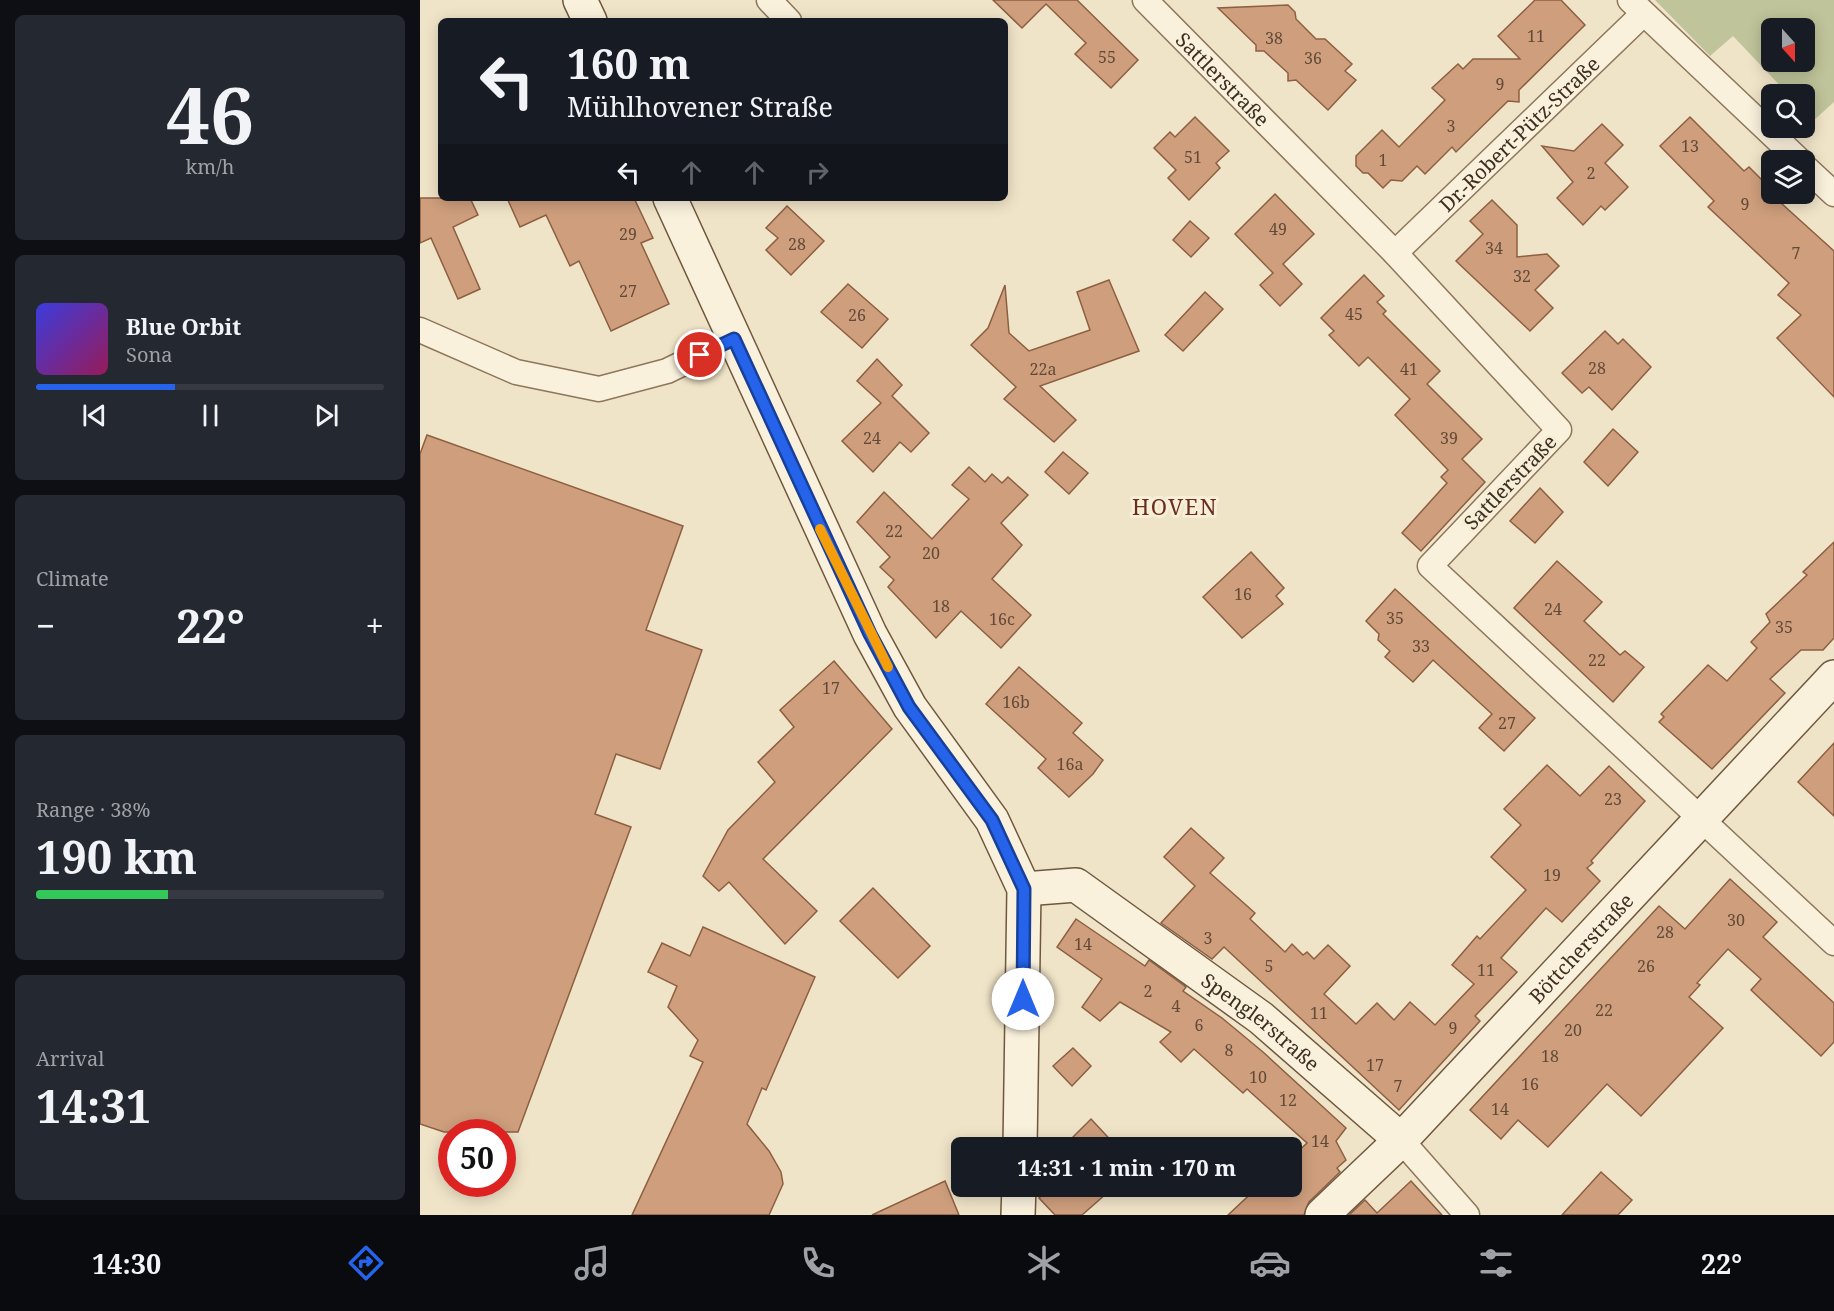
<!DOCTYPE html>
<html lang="en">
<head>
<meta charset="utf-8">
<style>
	body { margin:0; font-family:"Noto Serif",serif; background:#242831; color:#f1f3f6; height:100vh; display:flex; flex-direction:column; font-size:22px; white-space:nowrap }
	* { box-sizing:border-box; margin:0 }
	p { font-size:20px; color:#9ea1a6 }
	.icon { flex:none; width:33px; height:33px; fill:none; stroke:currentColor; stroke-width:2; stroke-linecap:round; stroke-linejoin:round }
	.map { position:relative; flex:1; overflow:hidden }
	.panel { display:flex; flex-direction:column; gap:15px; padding:15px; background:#0d0f14; width:420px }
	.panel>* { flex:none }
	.guide { position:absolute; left:18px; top:18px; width:570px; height:183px; border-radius:9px; box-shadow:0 3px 15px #0003; background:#171b24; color:#f1f3f6; overflow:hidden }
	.needle { width:39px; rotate:159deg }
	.controls { position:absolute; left:1341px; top:18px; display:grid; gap:12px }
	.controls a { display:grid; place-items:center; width:54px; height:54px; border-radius:9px; background:#171b24; box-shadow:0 3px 15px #0003; font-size:30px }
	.speed { position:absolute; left:18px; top:1119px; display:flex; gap:12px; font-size:30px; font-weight:700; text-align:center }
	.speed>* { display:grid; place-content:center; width:78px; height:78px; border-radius:50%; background:#171b24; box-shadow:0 3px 15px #0003; line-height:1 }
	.speed .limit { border:9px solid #d22; background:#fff; color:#111 }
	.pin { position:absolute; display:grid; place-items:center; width:51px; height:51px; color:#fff; margin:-26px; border:3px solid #fff; border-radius:50%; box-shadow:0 2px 6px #0007 }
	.me { position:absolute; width:66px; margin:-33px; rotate:0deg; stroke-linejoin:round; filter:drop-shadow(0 0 4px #0008) }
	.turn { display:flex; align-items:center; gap:21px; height:126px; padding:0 30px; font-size:27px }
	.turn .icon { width:78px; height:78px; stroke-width:2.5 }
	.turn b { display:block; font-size:42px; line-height:51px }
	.lanes { display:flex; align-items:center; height:57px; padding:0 30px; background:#0003; justify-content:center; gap:30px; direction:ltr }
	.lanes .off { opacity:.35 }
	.big { font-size:45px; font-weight:700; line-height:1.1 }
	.panel .card { flex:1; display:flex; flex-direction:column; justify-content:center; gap:9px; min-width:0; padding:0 21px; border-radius:9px; background:#242831 }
	.panel .dial { align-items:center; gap:0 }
	.dial b { font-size:78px; line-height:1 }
	.song { display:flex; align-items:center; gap:18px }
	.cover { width:72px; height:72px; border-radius:9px; background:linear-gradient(135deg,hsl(240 70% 55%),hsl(330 70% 35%)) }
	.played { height:6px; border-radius:3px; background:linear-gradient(90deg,#2563eb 40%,#363941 40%) }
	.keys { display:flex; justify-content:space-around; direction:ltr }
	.heat { display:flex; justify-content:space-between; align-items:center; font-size:33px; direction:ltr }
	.charge { height:9px; border-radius:4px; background:linear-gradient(90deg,#34c759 38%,#363941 0) }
	.trip { position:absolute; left:531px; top:1137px; width:351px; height:60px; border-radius:9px; background:#171b24; box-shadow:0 3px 15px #0003; font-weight:700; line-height:60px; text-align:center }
	.tab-bar { display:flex; height:96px; justify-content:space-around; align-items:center; background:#090b0e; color:#9ea1a6 }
	.tab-bar .icon { width:42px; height:42px }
	.tab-bar .current { color:#2563eb }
	.tab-bar b { font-size:27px; color:#f1f3f6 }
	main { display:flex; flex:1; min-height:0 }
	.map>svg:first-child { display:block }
	.cemetery { fill:#bfc49a; fill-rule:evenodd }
	.building { fill:#cf9f7d; stroke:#8d5f41; stroke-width:1.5 }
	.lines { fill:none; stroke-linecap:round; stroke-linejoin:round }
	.minor-casing { stroke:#8d765c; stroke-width:27 }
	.secondary-casing { stroke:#6f573f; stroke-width:36 }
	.minor { stroke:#faf1dc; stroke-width:24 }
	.secondary { stroke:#faf1dc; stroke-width:33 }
	.route-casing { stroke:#184099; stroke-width:15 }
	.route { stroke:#2563eb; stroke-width:10 }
	.slow { stroke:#f59e0b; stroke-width:10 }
	.labels { text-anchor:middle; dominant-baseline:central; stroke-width:6; stroke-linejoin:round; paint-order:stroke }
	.number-label { font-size:16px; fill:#624a37 }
	.street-label { font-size:20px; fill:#3d2e20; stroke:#f7eed8 }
	.quarter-label { font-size:22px; letter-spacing:1.5px; fill:#6b2e1e; stroke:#f7eed8 }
</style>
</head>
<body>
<main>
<section class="panel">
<div class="card dial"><b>46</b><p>km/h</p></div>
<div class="card">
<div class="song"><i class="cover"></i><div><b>Blue Orbit</b><p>Sona</p></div></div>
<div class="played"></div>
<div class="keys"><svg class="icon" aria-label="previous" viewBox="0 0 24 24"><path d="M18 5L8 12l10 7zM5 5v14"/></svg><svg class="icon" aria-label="pause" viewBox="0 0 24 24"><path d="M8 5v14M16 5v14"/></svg><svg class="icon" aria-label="next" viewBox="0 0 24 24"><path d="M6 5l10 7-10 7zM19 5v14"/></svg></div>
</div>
<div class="card"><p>Climate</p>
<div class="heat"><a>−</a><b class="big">22°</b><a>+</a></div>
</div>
<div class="card"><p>Range · 38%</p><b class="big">190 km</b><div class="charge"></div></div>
<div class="card"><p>Arrival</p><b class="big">14:31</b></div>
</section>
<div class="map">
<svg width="1414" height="1215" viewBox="0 0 1414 1215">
	<rect width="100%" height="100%" fill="#f0e4c8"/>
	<path class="cemetery" d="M1235 0H1414V102L1393 121 1385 112 1384 94H1368L1313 36 1290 56ZM1352 28H1384V62H1352Z"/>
	<g class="building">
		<polygon points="573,0 657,0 718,60 691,88 655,54 666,43 626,4 602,28"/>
		<polygon points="1115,0 1141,0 1165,25 1099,90 1099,102 1088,101 1036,152 1032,147 1005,174 997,166 982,181 971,180 963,188 948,173 943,173 936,166 936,156 962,130 979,147 1025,100 1012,88 1038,64 1043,69 1053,59 1100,59 1078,36"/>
		<polygon points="868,5 875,12 876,19 896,39 905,39 932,64 925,71 936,80 908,110 876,80 868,81 868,73 844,51 836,51 836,45 798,8"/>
		<polygon points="775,117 809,151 796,163 800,168 769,200 748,178 756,170 734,148 750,132 755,137"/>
		<polygon points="1270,117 1324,171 1329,167 1352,190 1352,194 1355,194 1363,201 1361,203 1414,251 1414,397 1357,338 1381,315 1358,295 1369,283 1288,207 1294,201 1240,146"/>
		<polygon points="1182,124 1203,145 1185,163 1208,187 1185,210 1181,206 1163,225 1137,198 1153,182 1122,146 1154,151"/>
		<polygon points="855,194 894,234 863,264 882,284 860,306 840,285 853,273 815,234"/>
		<polygon points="0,198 50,198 58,215 33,227 60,289 38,299 11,238 0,243"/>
		<polygon points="87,198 214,198 233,238 221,243 249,304 191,331 159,261 150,266 126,215 100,227"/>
		<polygon points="1072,200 1097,225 1097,257 1127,254 1139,266 1115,290 1133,308 1110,331 1036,261 1063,234 1050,221"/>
		<polygon points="367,206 404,241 371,275 346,250 358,238 346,228"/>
		<polygon points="770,221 789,238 771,257 753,240"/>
		<polygon points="944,275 964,296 957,302 966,311 963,314 1020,371 1007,384 1062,439 1042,459 1065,482 1001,551 982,533 1027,483 1021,477 1028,470 975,415 990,399 948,357 939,366 909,335 914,331 901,318"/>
		<polygon points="689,280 719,351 620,386 656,420 634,442 584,399 596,387 551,345 568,328 585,285 589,333 609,351 670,330 657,292"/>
		<polygon points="428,284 468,319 442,348 401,312"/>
		<polygon points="785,292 803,309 763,351 745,335"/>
		<polygon points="1185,331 1198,344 1203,339 1231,367 1192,410 1169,387 1162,393 1142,373"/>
		<polygon points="457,359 482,385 472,396 509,433 491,452 480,442 453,472 422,441 461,403 437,381"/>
		<polygon points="1193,429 1218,452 1188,486 1164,462"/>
		<polygon points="7,435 263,526 226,630 282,650 240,769 196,754 175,814 211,827 98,1132 24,1132 0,1124 0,454"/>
		<polygon points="643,452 668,473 649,494 625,472"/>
		<polygon points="549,467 565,482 572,474 582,483 588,477 608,495 581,523 602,545 572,579 611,615 581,648 541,611 516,638 468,587 474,580 460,567 470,557 437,522 464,492 512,539 549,499 532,485"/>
		<polygon points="1120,488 1143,512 1115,543 1090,521"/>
		<polygon points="1414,542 1414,638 1403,650 1381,650 1350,679 1365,693 1292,769 1239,722 1244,717 1241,714 1288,665 1307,681 1337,648 1331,642 1350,622 1346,614 1387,575 1383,572"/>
		<polygon points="831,552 864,588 856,596 863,604 822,638 783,597"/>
		<polygon points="1137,561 1182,602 1164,621 1200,655 1205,651 1224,667 1193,702 1094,608"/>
		<polygon points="975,589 1115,718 1084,751 1059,728 1072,714 1013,660 993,682 965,657 970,651 958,640 959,634 946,621"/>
		<polygon points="414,661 472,729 343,859 397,911 365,944 309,882 299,891 283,876 308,830 355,782 338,762 374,727 360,710"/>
		<polygon points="599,667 662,723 653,733 683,760 673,774 649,797 618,768 626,759 566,704"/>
		<polygon points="1414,743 1414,816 1378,782"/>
		<polygon points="1127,765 1160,796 1189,766 1225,801 1171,861 1173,863 1167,868 1180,881 1142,922 1126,908 1081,958 1097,972 1055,1016 1060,1021 979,1110 804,947 792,959 741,923 775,886 744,857 771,828 804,858 790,873 835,913 830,919 865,952 872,944 883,955 887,952 894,959 908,945 930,966 904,994 936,1024 957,1003 974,1020 990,1002 1015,1025 1054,984 1032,965 1057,936 1060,939 1106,890 1071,857 1101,825 1084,809"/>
		<polygon points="1310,879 1357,922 1343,937 1414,1003 1414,1042 1401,1056 1331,990 1341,979 1308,949 1277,983 1280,985 1269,997 1303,1028 1221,1116 1187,1084 1128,1147 1098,1120 1081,1139 1050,1110 1239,906 1265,929"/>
		<polygon points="453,888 510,946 478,978 420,921"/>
		<polygon points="656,919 725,966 729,960 766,987 763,991 802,1018 843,1052 926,1128 916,1141 926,1160 917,1168 920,1172 889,1202 884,1215 808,1215 839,1186 872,1186 872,1157 887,1143 827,1089 823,1093 774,1049 761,1062 740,1042 751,1032 700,1002 680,1021 662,1007 682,979 637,947"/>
		<polygon points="283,927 395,977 346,1090 342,1088 327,1124 349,1151 361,1172 363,1184 349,1215 212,1215 283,1062 270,1056 278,1040 248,1007 257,986 228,972 242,943 270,956"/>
		<polygon points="653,1048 671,1066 652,1086 633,1066"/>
		<polygon points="671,1119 698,1148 642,1148"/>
		<polygon points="1181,1172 1212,1200 1198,1215 1142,1215"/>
		<polygon points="525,1181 539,1215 452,1215"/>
		<polygon points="991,1181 1022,1215 929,1215 945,1200 957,1213"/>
		<polygon points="632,1186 695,1186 662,1215 635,1215 619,1198"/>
	</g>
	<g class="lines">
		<defs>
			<g id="minor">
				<polyline points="349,0 369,21"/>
				<path id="s1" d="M725 0 975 253 1139 430 1010 566 1414 943"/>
				<polyline points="1210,0 1379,160"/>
				<polyline points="1384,166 1414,194"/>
				<path id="s2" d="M975 253 1223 14"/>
				<polyline points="0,330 96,372 179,389 247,371 313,339"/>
				<polyline points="981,1140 1047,1215"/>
			</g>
			<g id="secondary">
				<polyline points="160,0 170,21"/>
				<polyline points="250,198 450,634 490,707 572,820 604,889 600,1148"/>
				<path id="s3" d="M604 889 656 885 841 1018 981 1140"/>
				<polyline points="598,1215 599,1186"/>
				<path id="s4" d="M902 1215 981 1140 1414 677"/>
			</g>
		</defs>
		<use href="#minor" class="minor-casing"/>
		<use href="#secondary" class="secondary-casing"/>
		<use href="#minor" class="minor"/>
		<use href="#secondary" class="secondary"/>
	</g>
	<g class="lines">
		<defs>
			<polyline id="route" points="280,355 314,339 450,634 489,707 572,820 604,889 603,999"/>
		</defs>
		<use href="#route" class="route-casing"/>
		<use href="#route" class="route"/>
		<polyline class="slow" points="400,529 468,667"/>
	</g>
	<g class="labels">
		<g class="number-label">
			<text x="1116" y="36">11</text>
			<text x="854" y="38">38</text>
			<text x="687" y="57">55</text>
			<text x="893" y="58">36</text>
			<text x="1080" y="84">9</text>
			<text x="1031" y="126">3</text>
			<text x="1270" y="146">13</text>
			<text x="773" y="157">51</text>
			<text x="963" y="160">1</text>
			<text x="1171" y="173">2</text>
			<text x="1325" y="204">9</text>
			<text x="858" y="229">49</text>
			<text x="208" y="234">29</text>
			<text x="377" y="244">28</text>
			<text x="1074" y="248">34</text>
			<text x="1376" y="253">7</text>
			<text x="1102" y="276">32</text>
			<text x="208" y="291">27</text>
			<text x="934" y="314">45</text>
			<text x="437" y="315">26</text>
			<text x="1177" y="368">28</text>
			<text x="623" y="369">22a</text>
			<text x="989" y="369">41</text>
			<text x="452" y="438">24</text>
			<text x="1029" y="438">39</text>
			<text x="474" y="531">22</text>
			<text x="511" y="553">20</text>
			<text x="823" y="594">16</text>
			<text x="521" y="606">18</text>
			<text x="1133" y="609">24</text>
			<text x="975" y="618">35</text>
			<text x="582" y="619">16c</text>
			<text x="1364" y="627">35</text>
			<text x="1001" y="646">33</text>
			<text x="1177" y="660">22</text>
			<text x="411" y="688">17</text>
			<text x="596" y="702">16b</text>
			<text x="1087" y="723">27</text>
			<text x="650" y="764">16a</text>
			<text x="1193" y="799">23</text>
			<text x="1132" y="875">19</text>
			<text x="1316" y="920">30</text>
			<text x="1245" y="932">28</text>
			<text x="788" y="938">3</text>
			<text x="663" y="944">14</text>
			<text x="849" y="966">5</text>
			<text x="1226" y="966">26</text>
			<text x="1066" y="970">11</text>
			<text x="728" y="991">2</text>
			<text x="756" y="1006">4</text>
			<text x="1184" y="1010">22</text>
			<text x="899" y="1013">11</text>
			<text x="779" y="1025">6</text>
			<text x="1033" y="1028">9</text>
			<text x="1153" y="1030">20</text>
			<text x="809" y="1050">8</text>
			<text x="1130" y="1056">18</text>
			<text x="955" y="1065">17</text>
			<text x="838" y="1077">10</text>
			<text x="1110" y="1084">16</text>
			<text x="978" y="1086">7</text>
			<text x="868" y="1100">12</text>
			<text x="1080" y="1109">14</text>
			<text x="900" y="1141">14</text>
		</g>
		<g class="street-label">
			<text stroke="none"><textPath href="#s1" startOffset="111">Sattlerstraße</textPath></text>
			<text stroke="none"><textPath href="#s2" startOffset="172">Dr.-Robert-Pütz-Straße</textPath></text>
			<text transform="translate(1090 482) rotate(-46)">Sattlerstraße</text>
			<text stroke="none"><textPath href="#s4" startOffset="372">Böttcherstraße</textPath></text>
			<text stroke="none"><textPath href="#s3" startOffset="282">Spenglerstraße</textPath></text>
		</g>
		<g class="quarter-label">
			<text x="755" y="506">HOVEN</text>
		</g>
	</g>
</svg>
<div class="controls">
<a><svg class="needle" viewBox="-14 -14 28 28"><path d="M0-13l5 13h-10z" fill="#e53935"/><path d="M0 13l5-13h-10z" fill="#9ea1a6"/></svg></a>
<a><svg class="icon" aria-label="search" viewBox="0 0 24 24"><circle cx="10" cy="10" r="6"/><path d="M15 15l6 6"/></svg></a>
<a><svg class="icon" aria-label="layers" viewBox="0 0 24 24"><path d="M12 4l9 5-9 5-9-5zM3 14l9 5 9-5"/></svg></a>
</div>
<div class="speed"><div class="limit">50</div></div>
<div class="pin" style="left:280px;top:355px;background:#d93025"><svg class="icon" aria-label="arrive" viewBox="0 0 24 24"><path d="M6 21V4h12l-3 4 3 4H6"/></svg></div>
<svg class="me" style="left:603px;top:999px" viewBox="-20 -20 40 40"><circle r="19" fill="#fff"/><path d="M0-13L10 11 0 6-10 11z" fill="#2563eb"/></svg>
<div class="trip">14:31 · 1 min · 170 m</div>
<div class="guide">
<div class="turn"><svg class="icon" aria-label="left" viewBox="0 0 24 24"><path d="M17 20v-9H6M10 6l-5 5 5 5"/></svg><div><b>160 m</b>Mühlhovener Straße</div></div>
<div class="lanes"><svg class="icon" aria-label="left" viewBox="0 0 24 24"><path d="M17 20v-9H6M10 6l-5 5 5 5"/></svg><svg class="icon off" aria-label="ahead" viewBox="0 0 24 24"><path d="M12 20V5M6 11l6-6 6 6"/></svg><svg class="icon off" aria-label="ahead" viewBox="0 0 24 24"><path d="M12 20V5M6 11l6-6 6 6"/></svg><svg class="icon off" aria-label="right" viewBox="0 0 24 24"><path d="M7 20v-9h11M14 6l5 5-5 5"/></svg></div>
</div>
</div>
</main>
<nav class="tab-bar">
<b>14:30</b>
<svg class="icon current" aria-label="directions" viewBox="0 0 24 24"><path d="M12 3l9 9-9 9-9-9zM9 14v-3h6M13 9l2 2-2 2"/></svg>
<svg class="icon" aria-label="music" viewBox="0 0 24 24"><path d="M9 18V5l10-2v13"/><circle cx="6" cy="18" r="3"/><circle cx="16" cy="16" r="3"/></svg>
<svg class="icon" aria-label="phone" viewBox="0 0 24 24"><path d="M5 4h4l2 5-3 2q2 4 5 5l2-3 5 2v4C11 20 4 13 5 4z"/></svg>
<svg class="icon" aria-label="climate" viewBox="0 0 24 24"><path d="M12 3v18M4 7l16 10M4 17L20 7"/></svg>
<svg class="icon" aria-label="car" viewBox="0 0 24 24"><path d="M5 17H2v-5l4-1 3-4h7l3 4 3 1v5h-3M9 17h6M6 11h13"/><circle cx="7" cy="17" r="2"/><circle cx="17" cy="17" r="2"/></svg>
<svg class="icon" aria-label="filters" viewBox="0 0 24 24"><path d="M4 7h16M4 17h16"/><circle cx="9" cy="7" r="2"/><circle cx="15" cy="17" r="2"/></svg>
<b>22°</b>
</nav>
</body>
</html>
